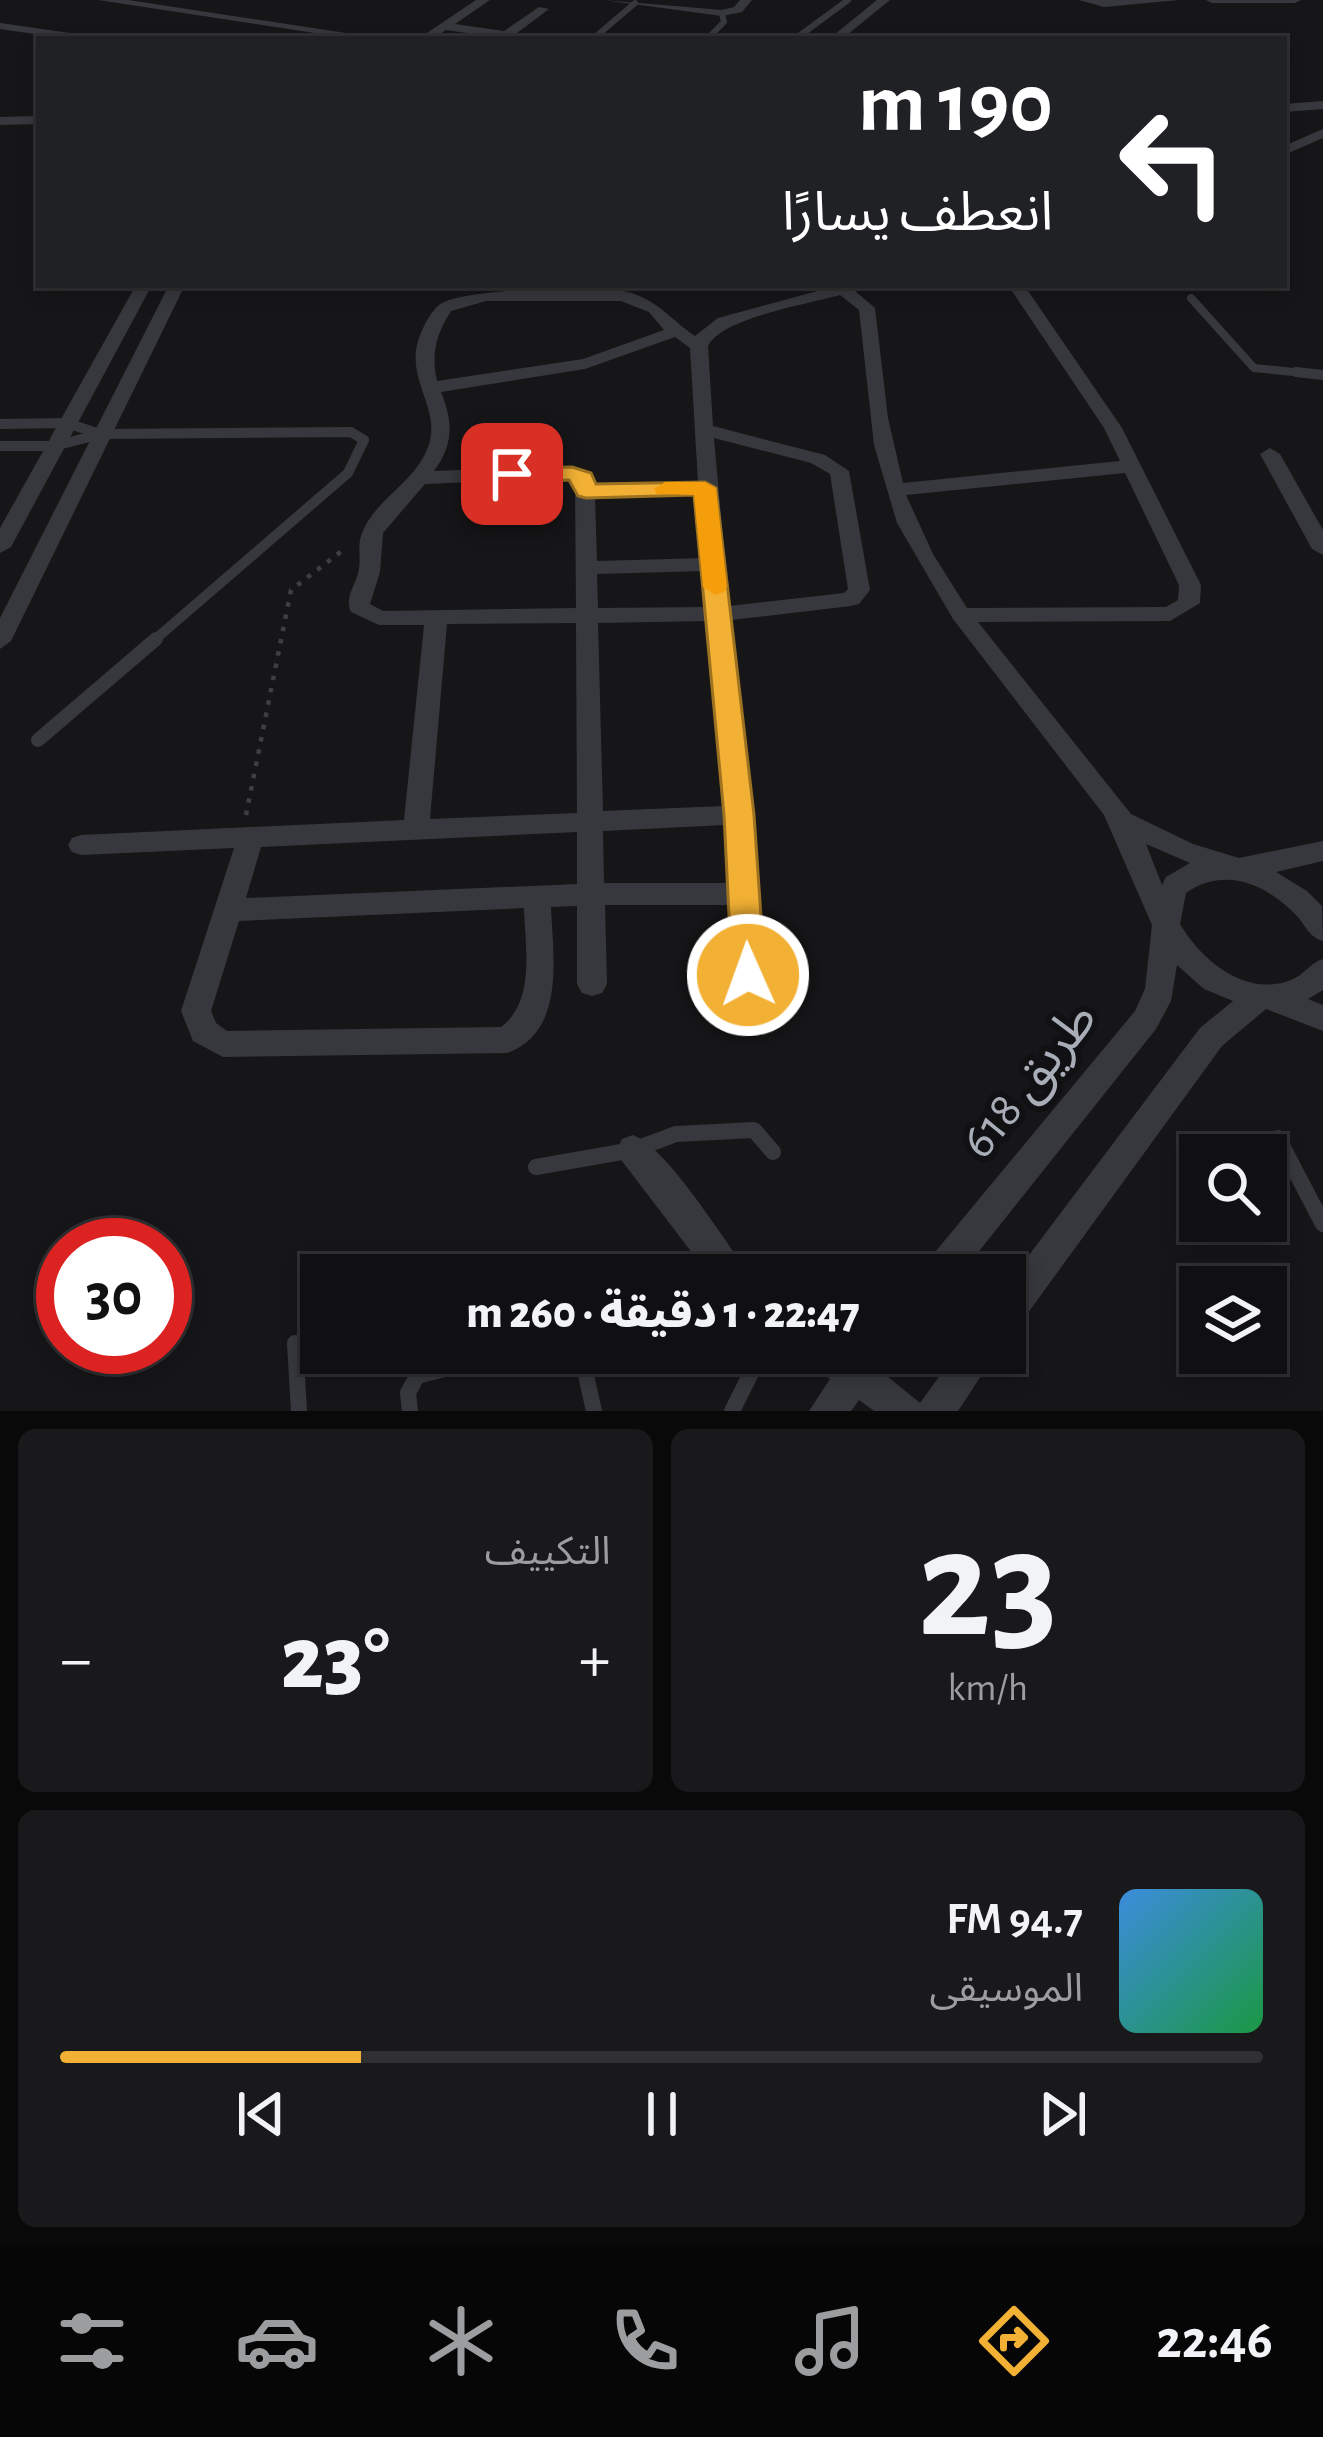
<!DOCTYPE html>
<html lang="ar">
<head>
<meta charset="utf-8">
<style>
	body { margin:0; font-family:"Alegreya Sans","Noto Sans Arabic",sans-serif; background:#19191b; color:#f1f3f6; direction:rtl; height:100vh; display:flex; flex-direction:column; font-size:45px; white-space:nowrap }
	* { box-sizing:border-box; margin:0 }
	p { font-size:39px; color:#9c9d9f }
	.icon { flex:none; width:66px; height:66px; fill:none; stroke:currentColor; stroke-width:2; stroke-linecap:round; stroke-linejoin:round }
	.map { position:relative; height:1411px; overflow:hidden; direction:ltr }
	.details { display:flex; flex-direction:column; gap:18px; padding:18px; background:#09090a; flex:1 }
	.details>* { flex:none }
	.top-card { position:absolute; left:36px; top:36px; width:1251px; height:252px; border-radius:0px; box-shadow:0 6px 18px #0003,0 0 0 3px #303032; direction:rtl; background:#202124; color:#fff; overflow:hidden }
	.buttons { position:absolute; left:1179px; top:1134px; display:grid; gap:24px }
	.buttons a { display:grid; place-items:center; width:108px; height:108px; border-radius:0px; background:#101012; box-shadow:0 6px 18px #0003,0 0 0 3px #303032; font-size:60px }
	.speed { position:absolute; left:36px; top:1218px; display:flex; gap:24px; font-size:60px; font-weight:700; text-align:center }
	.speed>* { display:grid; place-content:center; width:156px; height:156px; border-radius:50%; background:#101012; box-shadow:0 6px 18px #0003,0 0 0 3px #303032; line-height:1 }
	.speed .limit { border:18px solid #d22; background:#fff; color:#111 }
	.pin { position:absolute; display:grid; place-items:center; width:102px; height:102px; color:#fff; margin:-51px; border-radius:24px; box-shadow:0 6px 18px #0006 }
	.me { position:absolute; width:132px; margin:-66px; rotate:358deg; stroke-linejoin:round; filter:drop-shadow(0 0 9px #0008) }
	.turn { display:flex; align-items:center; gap:42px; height:252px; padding:0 36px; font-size:54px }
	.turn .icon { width:156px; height:156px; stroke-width:2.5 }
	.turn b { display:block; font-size:84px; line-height:102px }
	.big { font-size:90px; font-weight:800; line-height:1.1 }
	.details .widget { flex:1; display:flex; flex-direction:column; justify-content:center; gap:18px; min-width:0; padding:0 42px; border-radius:18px; background:#19191b }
	.details .dial { align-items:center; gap:0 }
	.dial b { font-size:156px; line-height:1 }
	.song { display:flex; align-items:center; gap:36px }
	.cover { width:144px; height:144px; border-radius:18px; background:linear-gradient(135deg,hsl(210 70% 55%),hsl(140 70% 35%)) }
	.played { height:12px; border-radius:6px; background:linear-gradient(90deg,#f2b134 25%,#303032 25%) }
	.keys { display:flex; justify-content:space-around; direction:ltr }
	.heat { display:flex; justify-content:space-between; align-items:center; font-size:66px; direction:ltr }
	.details .tiles { flex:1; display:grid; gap:18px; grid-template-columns:1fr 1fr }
	.widget:last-child { grid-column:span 2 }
	.trip { position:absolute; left:300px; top:1254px; width:726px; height:120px; border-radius:0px; background:#101012; box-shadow:0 6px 18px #0003,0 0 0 3px #303032; font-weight:800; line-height:120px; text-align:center; direction:rtl }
	.tab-bar { display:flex; height:192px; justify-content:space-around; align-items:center; background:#060607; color:#9c9d9f }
	.tab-bar .icon { width:84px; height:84px }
	.tab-bar .current { color:#f2b134 }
	.tab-bar b { font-size:54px; color:#f1f3f6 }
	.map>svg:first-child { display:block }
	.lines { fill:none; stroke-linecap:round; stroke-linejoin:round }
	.path { stroke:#3d3f44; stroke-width:4.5; stroke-dasharray:4.5 8; stroke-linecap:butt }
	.service-far4 { stroke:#37383d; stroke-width:6 }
	.service-far3 { stroke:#37383d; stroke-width:8 }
	.service-far2 { stroke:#37383d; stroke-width:10 }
	.service-far1 { stroke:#37383d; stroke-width:14 }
	.service { stroke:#37383d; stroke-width:16 }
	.minor { fill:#37383d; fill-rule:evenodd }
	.route { fill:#f2b134; stroke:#9d7322; stroke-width:3 }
	.slow { fill:#f59e0b }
	.labels { text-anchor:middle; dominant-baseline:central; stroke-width:12; stroke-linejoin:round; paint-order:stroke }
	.near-street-label { font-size:51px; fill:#a8adb8; stroke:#111113 }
</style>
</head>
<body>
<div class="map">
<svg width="1323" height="1411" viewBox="0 0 1323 1411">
	<rect width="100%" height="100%" fill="#161618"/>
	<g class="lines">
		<polyline class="path" points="246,815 291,590 347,547"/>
		<g class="service-far4">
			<polyline points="0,26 90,39"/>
			<polyline points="593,39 635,3"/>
			<polyline points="707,39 724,22 722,13"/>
			<polyline points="795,39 848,0"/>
		</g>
		<polyline class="service-far3" points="1191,298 1254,368 1323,375"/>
		<g class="service-far2">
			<polyline points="1296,372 1323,375"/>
			<polyline points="0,424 67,423 100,434"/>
			<polyline points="0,446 54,446 101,434 351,432 364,440 348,473 152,642"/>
		</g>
		<polyline class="service-far1" points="38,740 156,639"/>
		<g class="service">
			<polyline points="1278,1138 1323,1224"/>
			<polyline points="536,1167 633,1150 676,1134 754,1130 773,1152"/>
			<polyline points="295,1343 299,1411"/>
			<polyline points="581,1353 594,1411"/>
			<polyline points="410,1411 408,1393 417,1376 507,1353"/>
			<polyline points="732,1411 761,1353"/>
		</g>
		<g class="minor">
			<polygon points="98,0 128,0 385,39 354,39"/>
			<polygon points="476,0 490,0 455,24 504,31 539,7 549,9 509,39 446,30 432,39 418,39"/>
			<polygon points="603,0 722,10 734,7 740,0 752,0 742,12 722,16"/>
			<polygon points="877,0 890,0 842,39 829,39"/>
			<polygon points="1079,0 1179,0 1104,7"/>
			<polygon points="1206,0 1301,0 1295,3 1212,3"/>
			<polygon points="1323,101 1323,109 1284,112 1284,104"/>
			<polygon points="39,116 39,124 0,125 0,117"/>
			<polygon points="1323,129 1323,138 1284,155 1284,146"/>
			<polygon points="136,285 152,285 11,547 0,553 0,528"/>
			<polygon points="169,285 185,285 11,641 0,649 0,618"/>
			<path d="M840 285H862L855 291 875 308 888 418 903 483 1120 461 1104 428 1008 285H1024L1122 428 1201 585 1200 603 1170 621 978 622 1131 814 1193 844 1239 858 1323 841V861L1276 872 1307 891 1322 906 1323 941C1309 937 1306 926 1296 915 1266 884 1224 866 1186 893L1180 924C1201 960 1246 998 1291 980 1304 975 1310 963 1323 959V990L1308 999 1323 1005V1031L1266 1009 1222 1046 1017 1328 1005 1334V1287L1200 1028 1233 1001 1204 989 1177 965 1171 1001 1156 1029 960 1275H921L926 1263 1135 1011 1145 989 1152 925 1104 815 953 619 897 523 874 445 859 310 840 295C808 304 722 318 708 346L713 426 825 455 849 471 870 590 859 604 851 606 731 620 752 815 765 1015 760 1024 750 1028 740 1024 735 1015 730 905H605L607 984 602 993 592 996 582 993 577 984V906L551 907C553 956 566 1032 507 1053L223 1057 193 1041 181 1011 234 848 81 855 72 852 68 845 72 838 81 835 404 820 424 625H379L351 612C344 596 356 586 359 569 361 557 357 545 362 533 374 502 409 485 424 456 447 415 408 386 417 345 420 333 429 313 439 305 460 288 600 285 628 292 658 300 671 320 695 336L718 318ZM486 301H621L649 312 664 330 583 359 437 381C431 353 436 335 451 311ZM675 337 690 348 698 482 595 485 592 478 566 466 434 471C454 444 453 422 441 392L585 369ZM714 438 811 463 830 474 848 589 844 593 729 606ZM1125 473 1179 585 1178 600 1166 607 967 608 933 554 906 495ZM563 478 575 485 576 608 383 611 370 604 380 572 383 533 425 484ZM698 494 703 558 597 561 595 497ZM704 571 707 607 598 608 597 574ZM708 621 723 806 603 811 598 623ZM576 623 577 813 430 819 447 624ZM725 825 729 883H604L603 831ZM577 832V884L246 898 261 847ZM1146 844 1190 863 1166 877 1162 885ZM524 908C525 946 536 1001 501 1027L227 1031 216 1023 211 1011 239 921Z"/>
			<polygon points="1270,448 1280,454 1323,530 1323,555 1312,549 1260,454"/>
			<path d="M633 1135C667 1148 718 1232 742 1263L747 1275H709L622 1161 617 1150 622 1139Z"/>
			<polygon points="806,1353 893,1353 882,1372 920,1403 956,1353 996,1353 958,1411 874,1411 859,1400 851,1411 809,1411 830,1379 811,1366"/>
		</g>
	</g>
	<polygon class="route" points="572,467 591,473 596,484 705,482 716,488 754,815 765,975 760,985 748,989 737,985 732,975 724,815 694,495 586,498 578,496 569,480 512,481 501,474 512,468"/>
	<polygon class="slow" points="665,482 705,482 716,488 727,587 724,592 715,595 703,587 694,495 657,494 654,489"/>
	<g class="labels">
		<g class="near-street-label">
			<text transform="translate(1029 1080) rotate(-51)">طريق 618</text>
		</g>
	</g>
</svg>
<div class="buttons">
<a><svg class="icon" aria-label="search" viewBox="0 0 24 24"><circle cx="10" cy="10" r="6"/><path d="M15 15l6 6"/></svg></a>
<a><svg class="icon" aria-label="layers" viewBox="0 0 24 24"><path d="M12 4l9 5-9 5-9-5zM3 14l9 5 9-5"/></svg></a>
</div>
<div class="speed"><div class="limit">30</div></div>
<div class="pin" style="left:512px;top:474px;background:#d93025"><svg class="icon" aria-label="arrive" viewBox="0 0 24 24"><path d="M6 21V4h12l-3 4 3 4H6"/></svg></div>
<svg class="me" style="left:748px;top:975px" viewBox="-20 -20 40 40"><circle r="17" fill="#f2b134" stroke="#fff" stroke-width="3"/><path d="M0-11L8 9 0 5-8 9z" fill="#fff"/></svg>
<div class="trip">22:47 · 1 دقيقة · 260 m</div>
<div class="top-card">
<div class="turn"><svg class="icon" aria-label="left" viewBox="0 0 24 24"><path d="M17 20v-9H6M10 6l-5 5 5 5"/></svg><div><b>190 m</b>انعطف يسارًا</div></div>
</div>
</div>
<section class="details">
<div class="tiles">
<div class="widget dial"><b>23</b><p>km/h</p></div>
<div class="widget"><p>التكييف</p>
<div class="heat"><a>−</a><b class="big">23°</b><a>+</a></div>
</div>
<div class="widget">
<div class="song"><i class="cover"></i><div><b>94.7 FM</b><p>الموسيقى</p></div></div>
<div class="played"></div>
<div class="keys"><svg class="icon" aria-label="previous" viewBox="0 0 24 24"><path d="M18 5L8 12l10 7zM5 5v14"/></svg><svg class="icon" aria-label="pause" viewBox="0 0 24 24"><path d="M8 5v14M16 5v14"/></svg><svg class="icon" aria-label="next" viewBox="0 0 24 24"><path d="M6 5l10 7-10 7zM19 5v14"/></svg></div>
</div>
</div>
</section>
<nav class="tab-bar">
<b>22:46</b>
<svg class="icon current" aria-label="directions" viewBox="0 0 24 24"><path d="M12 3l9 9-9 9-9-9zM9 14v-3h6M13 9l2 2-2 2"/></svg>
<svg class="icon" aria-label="music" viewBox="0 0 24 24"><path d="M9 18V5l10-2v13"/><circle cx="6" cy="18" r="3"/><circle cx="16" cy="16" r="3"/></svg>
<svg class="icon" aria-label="phone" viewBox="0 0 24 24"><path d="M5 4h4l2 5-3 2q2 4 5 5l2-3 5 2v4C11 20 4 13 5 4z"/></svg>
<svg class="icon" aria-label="climate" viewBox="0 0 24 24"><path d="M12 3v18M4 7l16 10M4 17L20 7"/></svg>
<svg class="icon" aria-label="car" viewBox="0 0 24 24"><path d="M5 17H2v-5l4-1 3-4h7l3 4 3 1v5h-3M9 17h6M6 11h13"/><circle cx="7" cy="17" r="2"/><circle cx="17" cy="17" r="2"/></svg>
<svg class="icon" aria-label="filters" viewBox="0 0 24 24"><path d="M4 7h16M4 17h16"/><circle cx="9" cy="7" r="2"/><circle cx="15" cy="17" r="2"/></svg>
</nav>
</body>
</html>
